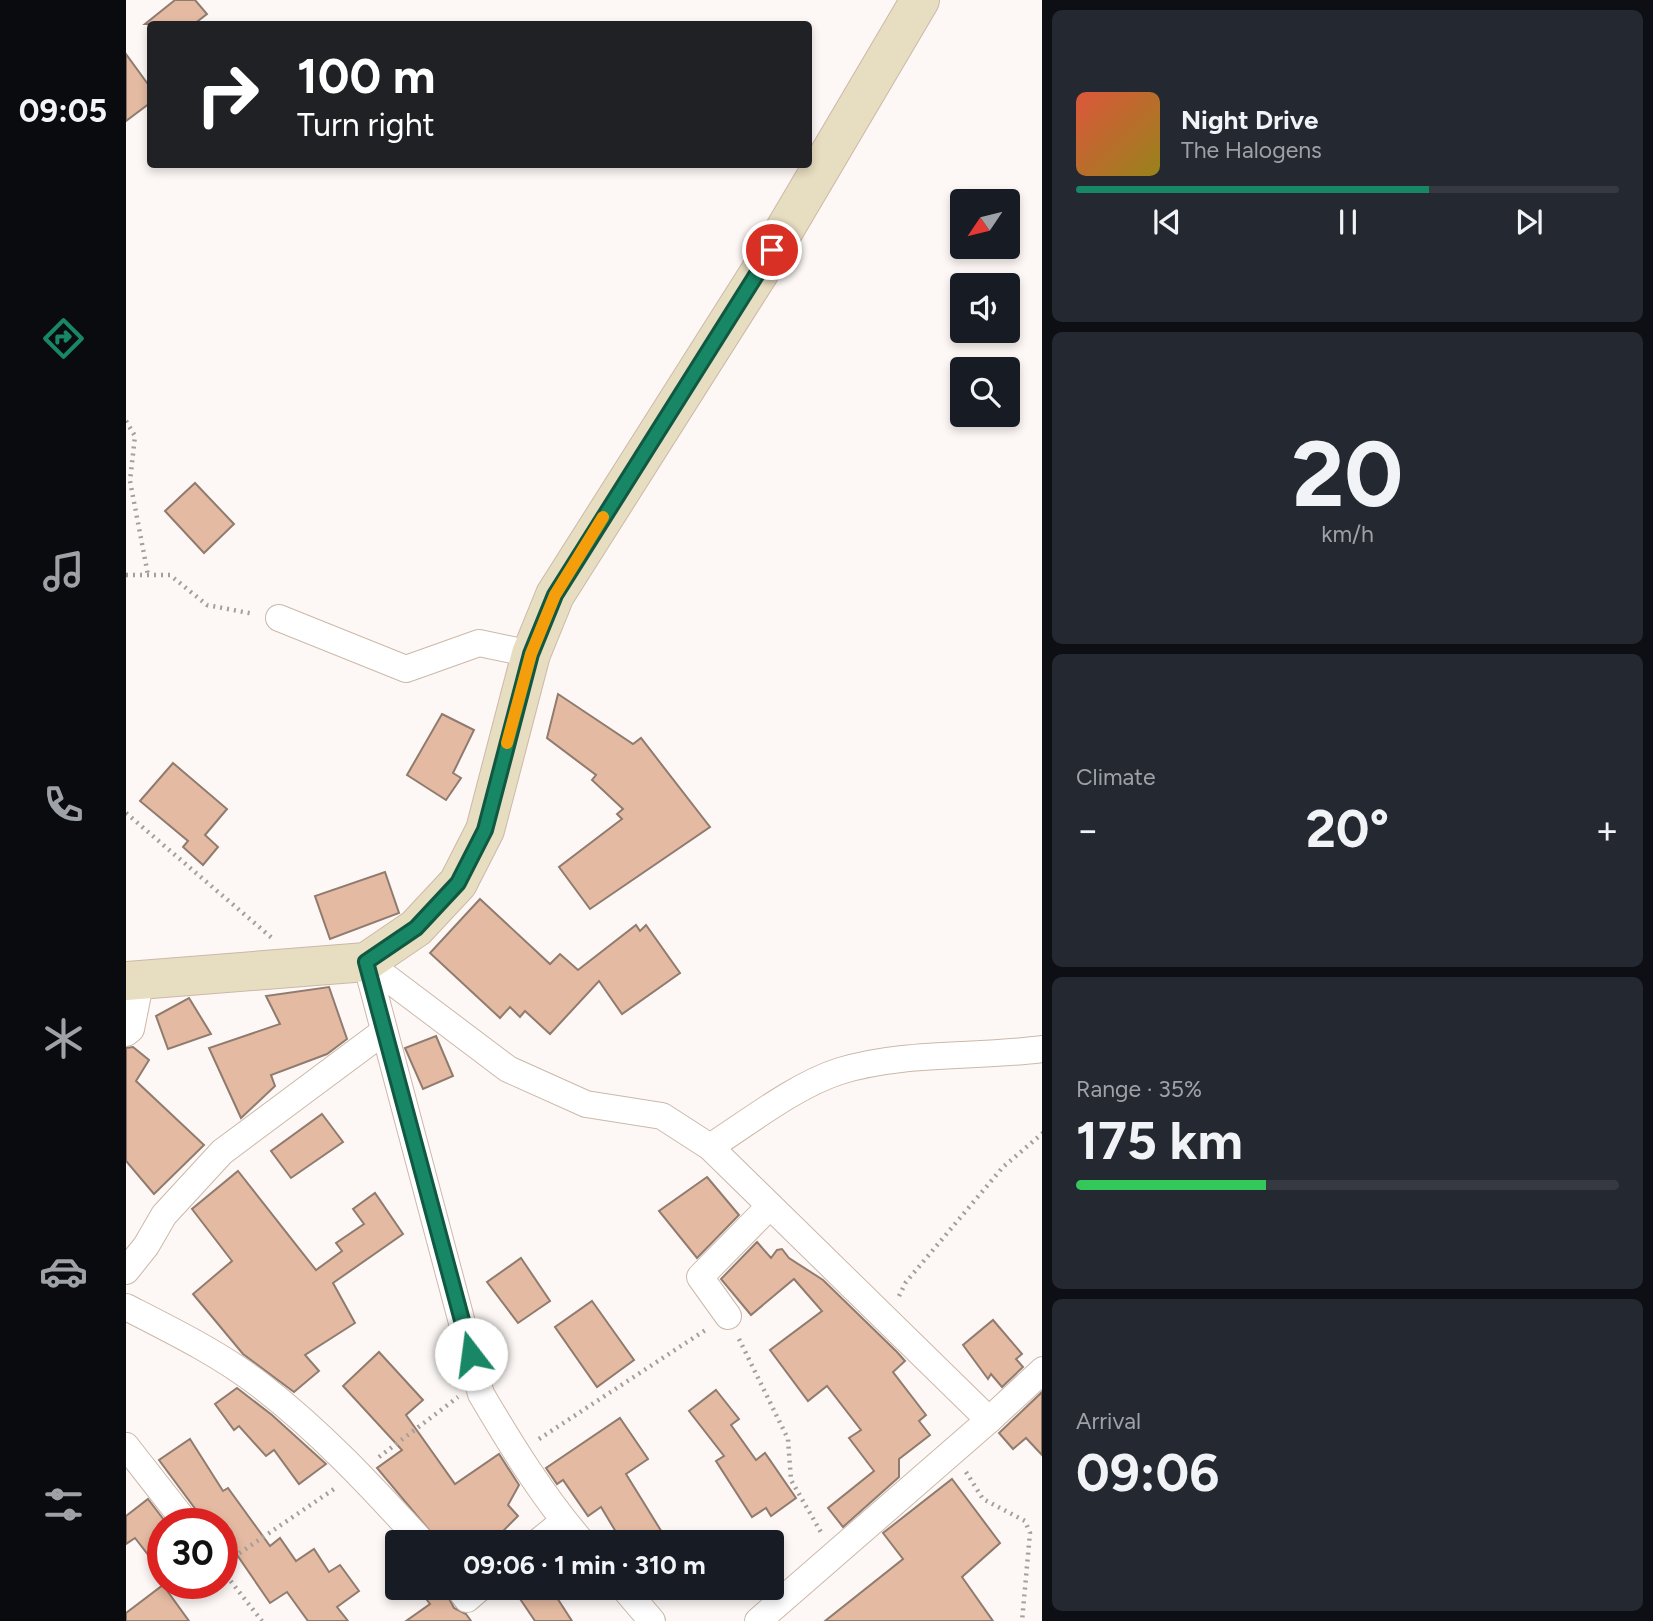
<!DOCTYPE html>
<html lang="en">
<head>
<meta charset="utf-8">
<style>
	body { margin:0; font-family:Figtree,sans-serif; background:#242831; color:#f1f3f6; height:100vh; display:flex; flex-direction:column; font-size:26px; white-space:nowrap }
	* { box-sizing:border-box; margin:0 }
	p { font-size:23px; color:#9ea1a6 }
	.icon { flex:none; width:38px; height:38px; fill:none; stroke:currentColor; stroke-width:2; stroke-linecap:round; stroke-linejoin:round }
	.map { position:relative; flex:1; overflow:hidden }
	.details { display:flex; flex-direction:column; gap:10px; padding:10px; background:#0d0f14; width:611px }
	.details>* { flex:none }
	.top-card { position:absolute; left:21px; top:21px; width:665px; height:147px; border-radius:7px; box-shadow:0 4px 10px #0003; background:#202124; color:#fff; overflow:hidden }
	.needle { width:46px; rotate:235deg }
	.controls { position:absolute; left:824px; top:189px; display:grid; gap:14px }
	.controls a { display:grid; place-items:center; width:70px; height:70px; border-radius:7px; background:#171b24; box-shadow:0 4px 10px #0003; font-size:35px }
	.speed { position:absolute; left:21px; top:1508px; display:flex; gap:14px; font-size:35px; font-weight:700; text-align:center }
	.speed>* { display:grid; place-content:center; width:91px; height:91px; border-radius:50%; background:#171b24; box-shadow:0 4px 10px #0003; line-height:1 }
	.speed .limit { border:10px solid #d22; background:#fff; color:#111 }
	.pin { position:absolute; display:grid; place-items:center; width:60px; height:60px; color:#fff; margin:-30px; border:4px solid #fff; border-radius:50%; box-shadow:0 2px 7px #0007 }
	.me { position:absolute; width:77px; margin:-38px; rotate:345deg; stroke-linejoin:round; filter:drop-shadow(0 0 5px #0008) }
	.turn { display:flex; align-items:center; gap:24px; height:147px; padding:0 35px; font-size:32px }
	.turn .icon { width:91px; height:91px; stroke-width:2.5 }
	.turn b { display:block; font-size:49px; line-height:60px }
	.big { font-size:52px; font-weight:700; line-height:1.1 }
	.details .card { flex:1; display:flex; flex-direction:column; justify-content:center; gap:10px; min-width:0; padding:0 24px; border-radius:10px; background:#242831 }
	.details .dial { align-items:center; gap:0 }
	.dial b { font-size:91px; line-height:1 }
	.song { display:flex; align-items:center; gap:21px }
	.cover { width:84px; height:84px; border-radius:10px; background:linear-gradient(135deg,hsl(10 70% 55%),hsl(50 70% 35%)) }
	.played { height:7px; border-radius:4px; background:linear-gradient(90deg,#188765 65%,#363941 65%) }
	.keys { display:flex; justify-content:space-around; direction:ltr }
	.heat { display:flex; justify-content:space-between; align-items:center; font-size:38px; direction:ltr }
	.charge { height:10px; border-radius:5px; background:linear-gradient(90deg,#34c759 35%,#363941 0) }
	.trip { position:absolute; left:259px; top:1530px; width:399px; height:70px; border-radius:7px; background:#171b24; box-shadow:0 4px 10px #0003; font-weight:700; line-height:70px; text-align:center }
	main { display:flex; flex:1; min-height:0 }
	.menu { display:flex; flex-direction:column; width:126px; justify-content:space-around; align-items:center; background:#090b0e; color:#9ea1a6 }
	.menu .icon { width:49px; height:49px }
	.menu .current { color:#188765 }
	.menu b { font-size:32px; color:#f1f3f6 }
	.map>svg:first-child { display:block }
	.building { fill:#e4baa2; stroke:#907b6f; stroke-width:2 }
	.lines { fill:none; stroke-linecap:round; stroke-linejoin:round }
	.street-casing { stroke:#ccb8a9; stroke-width:28 }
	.secondary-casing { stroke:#ccb8a9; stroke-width:40 }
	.path { stroke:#a59f9b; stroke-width:4.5; stroke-dasharray:2 5; stroke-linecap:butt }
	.street { stroke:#fff; stroke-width:26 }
	.secondary { stroke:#e7ddc0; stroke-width:38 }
	.route-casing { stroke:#105842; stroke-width:18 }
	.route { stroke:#188765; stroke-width:12 }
	.slow { stroke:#f59e0b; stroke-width:12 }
</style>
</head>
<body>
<main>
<nav class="menu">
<b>09:05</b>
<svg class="icon current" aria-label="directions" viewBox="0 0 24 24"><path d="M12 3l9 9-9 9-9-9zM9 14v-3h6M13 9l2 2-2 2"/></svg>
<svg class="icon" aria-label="music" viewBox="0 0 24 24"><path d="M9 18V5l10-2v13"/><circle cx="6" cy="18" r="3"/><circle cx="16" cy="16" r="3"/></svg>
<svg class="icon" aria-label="phone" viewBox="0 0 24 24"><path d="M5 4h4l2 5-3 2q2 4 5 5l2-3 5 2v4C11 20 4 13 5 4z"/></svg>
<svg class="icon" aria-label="climate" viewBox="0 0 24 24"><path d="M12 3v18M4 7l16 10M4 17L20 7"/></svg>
<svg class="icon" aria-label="car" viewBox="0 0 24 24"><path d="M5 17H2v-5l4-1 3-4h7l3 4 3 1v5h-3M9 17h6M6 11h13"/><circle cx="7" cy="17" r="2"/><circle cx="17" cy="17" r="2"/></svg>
<svg class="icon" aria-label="filters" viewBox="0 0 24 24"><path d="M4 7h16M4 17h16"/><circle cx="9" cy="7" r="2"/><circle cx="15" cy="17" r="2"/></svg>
</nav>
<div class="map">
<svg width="917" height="1621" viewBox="0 0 917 1621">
	<rect width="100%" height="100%" fill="#fdf8f5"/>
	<g class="building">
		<polygon points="49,0 69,0 81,14 68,24 19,24"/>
		<polygon points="0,54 24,87 24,103 0,121"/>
		<polygon points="69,483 108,524 78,553 39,511"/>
		<polygon points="432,694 507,744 515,738 584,827 464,909 433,867 496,819 491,814 497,809 466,780 470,775 421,738"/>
		<polygon points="316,714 348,730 327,773 335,778 320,800 281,775"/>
		<polygon points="47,763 101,809 79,835 92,847 77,865 57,847 62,841 14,801"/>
		<polygon points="259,872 273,913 204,939 189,896"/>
		<polygon points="354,899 424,964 434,954 452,970 510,925 514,931 520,925 554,973 496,1014 473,981 424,1034 399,1011 394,1017 384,1007 374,1018 304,953"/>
		<polygon points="203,987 221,1039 201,1054 145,1075 149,1086 115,1118 83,1048 154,1024 140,996"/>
		<polygon points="63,998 85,1034 42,1049 30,1016"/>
		<polygon points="310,1036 327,1076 297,1089 279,1048"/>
		<polygon points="7,1047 23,1060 10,1081 78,1145 28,1194 0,1161 0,1048"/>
		<polygon points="196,1114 217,1142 165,1178 145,1151"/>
		<polygon points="112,1171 190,1270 216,1251 210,1243 238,1224 227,1209 249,1193 277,1234 207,1283 229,1323 179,1355 193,1371 168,1392 117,1354 67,1294 106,1261 66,1209"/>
		<polygon points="581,1177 613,1215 571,1258 533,1211"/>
		<polygon points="631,1242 645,1258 651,1250 656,1249 663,1258 697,1280 771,1352 779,1361 767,1372 800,1415 793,1421 804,1435 773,1459 773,1477 717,1527 702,1508 748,1471 723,1438 735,1430 701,1386 682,1401 644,1350 696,1311 668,1279 625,1315 595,1279"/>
		<polygon points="395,1258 424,1301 392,1323 361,1282"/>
		<polygon points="466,1301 508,1360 471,1387 429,1327"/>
		<polygon points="867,1320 896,1354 890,1359 897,1367 876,1387 865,1374 862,1379 837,1345"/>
		<polygon points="253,1352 297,1400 280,1415 329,1484 373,1454 393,1485 382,1505 392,1516 366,1542 313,1542 251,1468 276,1450 217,1386"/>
		<polygon points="111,1388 146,1415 200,1464 173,1484 148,1450 140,1456 113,1426 108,1430 89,1404"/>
		<polygon points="590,1390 613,1419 605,1425 630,1460 639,1453 670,1498 645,1516 640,1508 626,1517 590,1461 598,1456 563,1411"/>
		<polygon points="916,1392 916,1455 900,1438 887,1449 873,1433"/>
		<polygon points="494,1418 522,1459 500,1474 542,1542 496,1542 475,1507 462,1516 437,1480 431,1484 420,1468"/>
		<polygon points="64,1439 97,1491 102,1488 144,1546 154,1538 170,1561 188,1549 203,1572 214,1565 233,1591 211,1607 222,1621 182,1621 161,1592 144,1603 109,1552 96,1561 96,1524 76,1524 73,1514 33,1460"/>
		<polygon points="826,1479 874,1543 836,1577 867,1621 699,1621 777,1559 757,1533"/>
		<polygon points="22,1499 41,1524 37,1524 37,1574 9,1538 0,1544 0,1516"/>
		<polygon points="37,1585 63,1621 0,1621 0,1613"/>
		<polygon points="291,1587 317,1587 328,1608 340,1614 345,1621 280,1621 304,1604"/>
		<polygon points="386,1587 424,1587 446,1621 409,1621"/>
	</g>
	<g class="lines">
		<defs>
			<g id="street">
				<polyline points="153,618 280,669 353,643 405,654"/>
				<polyline points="240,962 382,1069 460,1104 536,1116 584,1147 863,1420 632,1621"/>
				<path d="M240 962 355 1394C385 1445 417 1497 456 1542"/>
				<polyline points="0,1033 5,1029 15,979"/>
				<path d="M584 1147C623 1122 670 1085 714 1071 779 1051 850 1058 917 1049"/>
				<polyline points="0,1271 20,1246 38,1215 96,1152 257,1032"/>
				<path d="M0 1307C45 1330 94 1354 134 1385 194 1431 245 1486 296 1542"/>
				<polyline points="602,1316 574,1277 643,1207"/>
				<polyline points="863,1420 917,1370"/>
				<polyline points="0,1446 61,1524"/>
				<polyline points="412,1542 438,1521"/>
				<polyline points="332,1587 341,1599 355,1587"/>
				<polyline points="497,1587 526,1621"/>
			</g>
			<polyline id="secondary" points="0,981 240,962 290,928 332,883 359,830 405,654 429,595 633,273 794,0"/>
		</defs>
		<use href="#street" class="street-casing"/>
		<use href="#secondary" class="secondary-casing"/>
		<g class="path">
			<polyline points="0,421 9,436 4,481 22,575"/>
			<polyline points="0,575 44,575 81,605 128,614"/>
			<polyline points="0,813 146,938"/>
			<polyline points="773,1296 780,1282 877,1167 917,1133"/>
			<polyline points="613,1339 662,1439 665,1480 696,1534"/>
			<polyline points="413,1439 581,1329"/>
			<polyline points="253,1457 332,1397"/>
			<polyline points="840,1472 857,1499 899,1521 904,1533 896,1621"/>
			<polyline points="96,1565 211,1487"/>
			<polyline points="96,1570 136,1621"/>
		</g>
		<use href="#street" class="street"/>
		<use href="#secondary" class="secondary"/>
	</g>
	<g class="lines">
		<defs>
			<polyline id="route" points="345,1354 240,962 290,928 332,883 359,830 405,654 429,595 646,250"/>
		</defs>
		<use href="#route" class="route-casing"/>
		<use href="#route" class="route"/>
		<polyline class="slow" points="381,743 405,654 429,595 477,517"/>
	</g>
</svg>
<div class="controls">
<a><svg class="needle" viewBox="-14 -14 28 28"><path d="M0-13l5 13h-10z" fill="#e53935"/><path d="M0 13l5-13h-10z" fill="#9ea1a6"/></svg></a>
<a><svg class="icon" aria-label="sound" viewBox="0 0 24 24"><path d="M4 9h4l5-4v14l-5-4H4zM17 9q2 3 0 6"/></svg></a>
<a><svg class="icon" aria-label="search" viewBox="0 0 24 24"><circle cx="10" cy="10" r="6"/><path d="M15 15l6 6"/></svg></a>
</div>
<div class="speed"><div class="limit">30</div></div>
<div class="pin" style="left:646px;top:250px;background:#d93025"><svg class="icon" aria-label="arrive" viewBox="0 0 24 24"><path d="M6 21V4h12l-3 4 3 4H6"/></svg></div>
<svg class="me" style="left:345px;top:1354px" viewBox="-20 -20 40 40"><circle r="19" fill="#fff"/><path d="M0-13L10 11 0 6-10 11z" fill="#188765"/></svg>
<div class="trip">09:06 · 1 min · 310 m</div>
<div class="top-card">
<div class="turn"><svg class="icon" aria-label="right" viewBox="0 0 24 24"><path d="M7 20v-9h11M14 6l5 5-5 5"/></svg><div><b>100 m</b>Turn right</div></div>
</div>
</div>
<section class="details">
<div class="card">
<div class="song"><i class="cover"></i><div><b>Night Drive</b><p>The Halogens</p></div></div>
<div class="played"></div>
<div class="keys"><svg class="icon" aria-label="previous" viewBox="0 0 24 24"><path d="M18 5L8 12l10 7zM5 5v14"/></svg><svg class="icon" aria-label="pause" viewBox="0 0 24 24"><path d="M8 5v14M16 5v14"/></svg><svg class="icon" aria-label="next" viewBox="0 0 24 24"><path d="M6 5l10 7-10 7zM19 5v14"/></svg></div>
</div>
<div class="card dial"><b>20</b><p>km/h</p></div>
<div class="card"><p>Climate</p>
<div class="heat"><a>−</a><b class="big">20°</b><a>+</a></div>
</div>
<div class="card"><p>Range · 35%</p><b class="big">175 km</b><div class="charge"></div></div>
<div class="card"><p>Arrival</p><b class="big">09:06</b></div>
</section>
</main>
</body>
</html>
